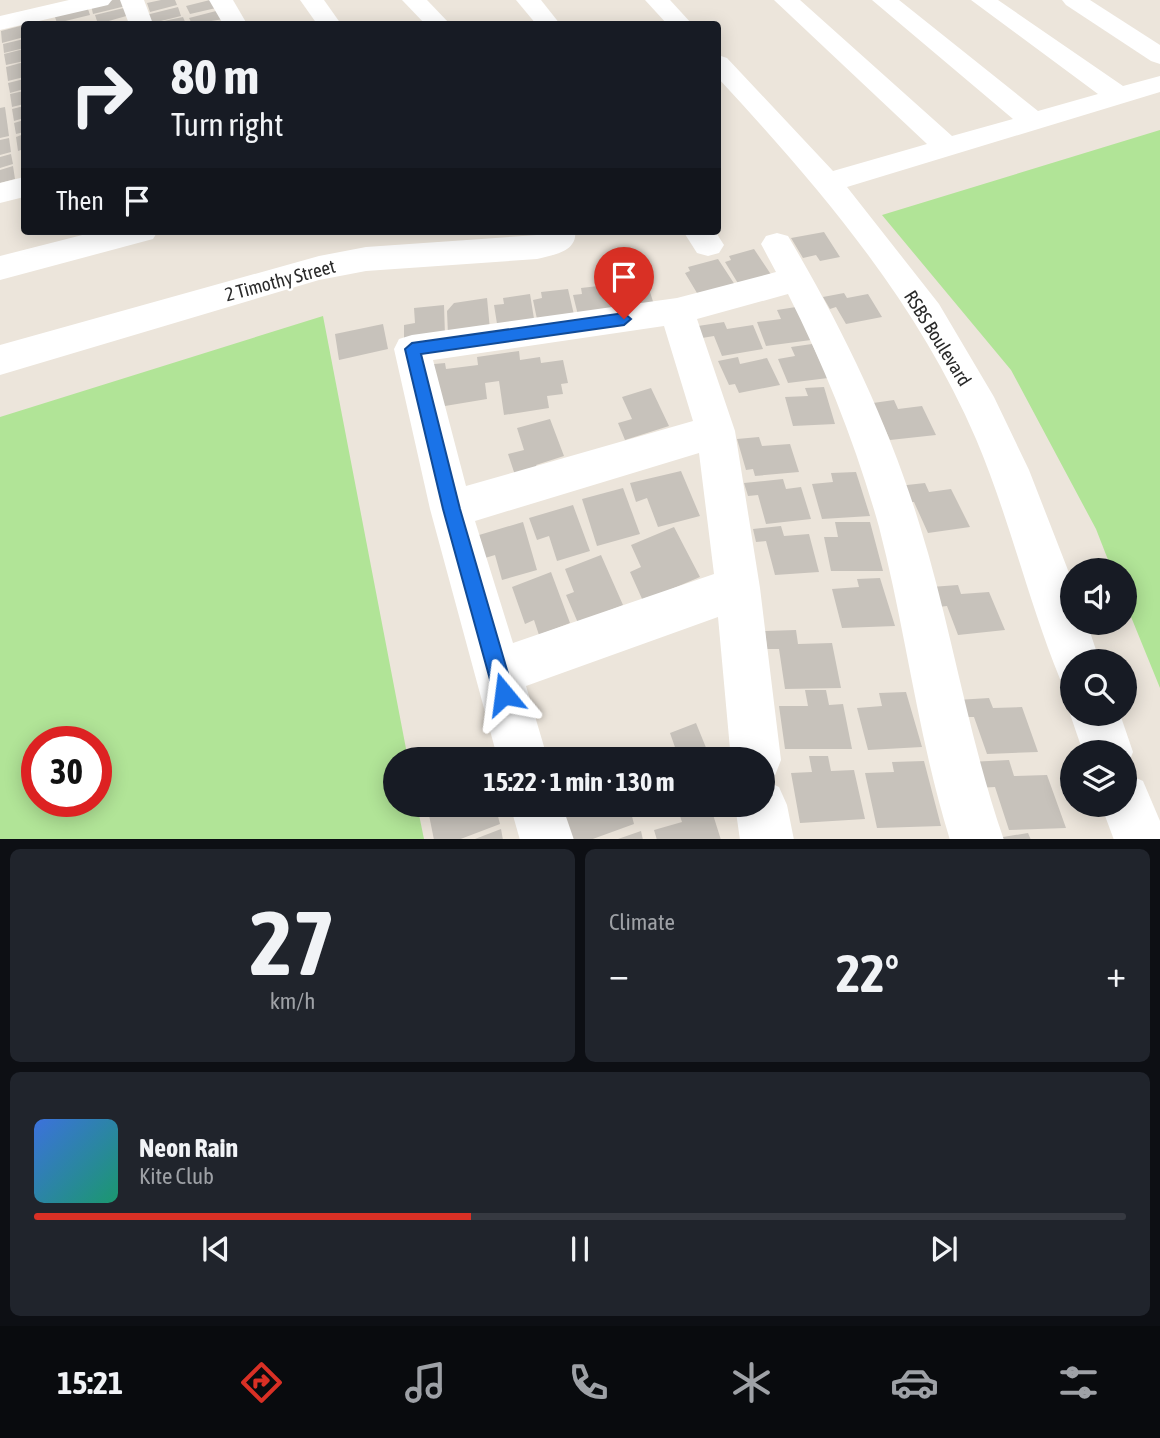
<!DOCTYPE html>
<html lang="en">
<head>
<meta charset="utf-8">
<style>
	body { margin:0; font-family:"Asap Condensed",sans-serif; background:#20242c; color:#f1f3f6; height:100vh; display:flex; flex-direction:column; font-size:26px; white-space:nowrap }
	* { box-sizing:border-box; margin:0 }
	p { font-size:23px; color:#9ea1a6 }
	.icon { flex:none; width:38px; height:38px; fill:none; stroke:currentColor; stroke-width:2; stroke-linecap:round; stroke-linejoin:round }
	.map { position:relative; height:839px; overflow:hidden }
	.drawer { display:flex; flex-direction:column; gap:10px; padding:10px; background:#0d0f14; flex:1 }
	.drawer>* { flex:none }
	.top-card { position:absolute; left:21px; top:21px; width:700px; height:214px; border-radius:7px; box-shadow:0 4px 18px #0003; background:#171b24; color:#f1f3f6; overflow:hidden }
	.tools { position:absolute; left:1060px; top:558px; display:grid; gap:14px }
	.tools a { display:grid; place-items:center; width:77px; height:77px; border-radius:50%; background:#171b24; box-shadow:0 4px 18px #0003; font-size:35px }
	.speed { position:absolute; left:21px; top:726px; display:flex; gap:14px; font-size:35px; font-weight:700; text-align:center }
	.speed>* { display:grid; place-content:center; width:91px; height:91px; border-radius:50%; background:#171b24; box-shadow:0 4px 18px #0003; line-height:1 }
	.speed .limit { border:10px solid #d22; background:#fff; color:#111 }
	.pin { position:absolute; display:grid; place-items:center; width:60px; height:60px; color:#fff; margin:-72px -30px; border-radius:50% 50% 50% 0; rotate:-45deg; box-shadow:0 0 7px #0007 }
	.pin .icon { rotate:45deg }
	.me { position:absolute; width:77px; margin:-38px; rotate:344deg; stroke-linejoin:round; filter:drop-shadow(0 0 5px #0008) }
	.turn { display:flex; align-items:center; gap:24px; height:147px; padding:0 35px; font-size:32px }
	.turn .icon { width:91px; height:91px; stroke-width:2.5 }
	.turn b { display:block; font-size:49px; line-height:60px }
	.then { display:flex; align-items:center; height:66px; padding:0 35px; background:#0003; gap:14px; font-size:26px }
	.big { font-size:52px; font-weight:700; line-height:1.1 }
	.drawer .widget { flex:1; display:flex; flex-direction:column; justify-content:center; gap:10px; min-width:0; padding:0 24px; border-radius:10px; background:#20242c }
	.drawer .dial { align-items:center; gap:0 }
	.dial b { font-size:91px; line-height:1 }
	.song { display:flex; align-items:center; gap:21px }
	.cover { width:84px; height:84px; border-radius:10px; background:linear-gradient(135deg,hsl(220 70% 55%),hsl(160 70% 35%)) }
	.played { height:7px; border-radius:4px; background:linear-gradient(90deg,#d93025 40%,#363941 40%) }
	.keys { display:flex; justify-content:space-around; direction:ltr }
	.heat { display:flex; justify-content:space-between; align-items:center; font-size:38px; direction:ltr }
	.drawer .tiles { flex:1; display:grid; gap:10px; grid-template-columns:1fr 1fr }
	.widget:last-child { grid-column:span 2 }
	.trip { position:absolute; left:383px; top:747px; width:392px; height:70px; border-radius:35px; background:#171b24; box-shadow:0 4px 18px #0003; font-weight:700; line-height:70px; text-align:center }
	.tab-bar { display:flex; height:112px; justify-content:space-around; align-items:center; background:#090b0e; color:#9ea1a6 }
	.tab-bar .icon { width:49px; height:49px }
	.tab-bar .current { color:#d93025 }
	.tab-bar b { font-size:32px; color:#f1f3f6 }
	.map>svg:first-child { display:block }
	.green { fill:#b1e497; fill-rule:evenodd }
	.building { fill:#c7c2bb }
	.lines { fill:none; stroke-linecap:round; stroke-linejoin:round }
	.minor { fill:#fff; fill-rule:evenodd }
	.route { fill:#1a73e8; stroke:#114b97; stroke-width:2 }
	.labels { text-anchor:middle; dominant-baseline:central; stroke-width:5; stroke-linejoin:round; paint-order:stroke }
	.street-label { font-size:19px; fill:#2a2a2a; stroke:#fff }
</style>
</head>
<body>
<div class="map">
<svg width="1160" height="840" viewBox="0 0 1160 840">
	<rect width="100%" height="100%" fill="#ece5db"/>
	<g class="green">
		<polygon points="1160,130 1160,688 1125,602 1125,570 1112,570 1096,529 1011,370 882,215"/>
		<path d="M323 316 408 759 396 760V805H417L424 839H0V417ZM37 742H96V802H37Z"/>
	</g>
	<g class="building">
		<polygon points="113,0 123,0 126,6 93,14 91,5"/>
		<polygon points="161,0 175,0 177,5 150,12 147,3"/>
		<polygon points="210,0 216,8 190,14 186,6"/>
		<polygon points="87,6 90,15 57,23 54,14"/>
		<polygon points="128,7 130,15 98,24 95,15"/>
		<polygon points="178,7 181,16 149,24 146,15"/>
		<polygon points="220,10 224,19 192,24 189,18"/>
		<polygon points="183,17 186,24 154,24 154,23"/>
		<polygon points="24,25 24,37 2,43 1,31"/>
		<polygon points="24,39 24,48 4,53 3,44"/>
		<polygon points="24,49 24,61 6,65 4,54"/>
		<polygon points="24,62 24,77 8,81 6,67"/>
		<polygon points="24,79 24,89 10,93 8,83"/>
		<polygon points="24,91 24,104 12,107 10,94"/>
		<polygon points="24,106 24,118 14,121 12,109"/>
		<polygon points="5,107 9,136 0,138 0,108"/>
		<polygon points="24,120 24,132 16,134 14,123"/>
		<polygon points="24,134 24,149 18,151 16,137"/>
		<polygon points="9,138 11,152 0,155 0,140"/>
		<polygon points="11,154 13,164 0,168 0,157"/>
		<polygon points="13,166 15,179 0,183 0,170"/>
		<polygon points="824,232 840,257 820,261 816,255 803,258 791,238"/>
		<polygon points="754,249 772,276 739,285 725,262 731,260 729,256"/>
		<polygon points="718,259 737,288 700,298 685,273 690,271 688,267"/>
		<polygon points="646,279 655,308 618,314 612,290 621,289 619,283"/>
		<polygon points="607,285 615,314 579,319 573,295 582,294 581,288"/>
		<polygon points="568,289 575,319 538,324 533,300 542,298 541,292"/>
		<polygon points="844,293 847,298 868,294 882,317 846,324 836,307 830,309 823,297"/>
		<polygon points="530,294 535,325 498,330 494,305 504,304 503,298"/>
		<polygon points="487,298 490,330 448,335 447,311 454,303"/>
		<polygon points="444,305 445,336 404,341 404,325 415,323 414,308"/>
		<polygon points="796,307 811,340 766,346 757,322 781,319 777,310"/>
		<polygon points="724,322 727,329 753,325 763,349 722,356 714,336 702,338 698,326"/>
		<polygon points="383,324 388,349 339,360 335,334"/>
		<polygon points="812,344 828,378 788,383 778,359 795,356 791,347"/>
		<polygon points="519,351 520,360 540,357 541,363 563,360 568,383 561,384 563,394 547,396 549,408 504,415 499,381 485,383 487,399 439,407 424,365 445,363 446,369 478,365 477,357"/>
		<polygon points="738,357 740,364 767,358 780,385 739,393 735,384 729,385 718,361"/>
		<polygon points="824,387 835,424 793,426 785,397 808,396 805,388"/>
		<polygon points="651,388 669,426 625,440 618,423 632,419 622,397"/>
		<polygon points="894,400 898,409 922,406 936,435 890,440 873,403"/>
		<polygon points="550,419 564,456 536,465 539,471 516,478 508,454 524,450 517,428"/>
		<polygon points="759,437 762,446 790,444 799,472 755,476 753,469 746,470 737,439"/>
		<polygon points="681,471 700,516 658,527 647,498 636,502 630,483"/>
		<polygon points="856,472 870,516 822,519 812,484 833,482 831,473"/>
		<polygon points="783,479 786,489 801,487 811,519 766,524 758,495 748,496 744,483"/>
		<polygon points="925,483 929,492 951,489 970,527 928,533 914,502 904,502 898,486"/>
		<polygon points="623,488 640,534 597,546 582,499"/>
		<polygon points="573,505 590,551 557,561 549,536 537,540 529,518"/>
		<polygon points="523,522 537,570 502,580 495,555 485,558 479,535"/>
		<polygon points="835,522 870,522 883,571 831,571 824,537 838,537"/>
		<polygon points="781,526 784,536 809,534 819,572 775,575 766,541 756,542 753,529"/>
		<polygon points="674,527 700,577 643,601 630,572 641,567 631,545"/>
		<polygon points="601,555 623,605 578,623 566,595 574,592 565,569"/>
		<polygon points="551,572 570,623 539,635 534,620 525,624 512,587"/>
		<polygon points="880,578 895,626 842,628 832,589 859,587 857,579"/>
		<polygon points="958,585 961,594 989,592 1005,630 958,635 947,606 938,607 931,587"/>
		<polygon points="796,630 798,644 832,643 841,688 785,689 779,649 767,649 765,631"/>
		<polygon points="805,690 826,690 829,705 843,704 852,749 785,749 779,706 808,706"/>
		<polygon points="906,692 922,747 868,750 857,708 882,706 879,693"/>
		<polygon points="989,698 993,708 1022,707 1038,752 987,754 974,717 962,717 957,700"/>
		<polygon points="696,723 711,760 661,760 677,753 670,733"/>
		<polygon points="809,756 828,756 831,771 854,770 865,819 800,823 791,773 812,772"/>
		<polygon points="1009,760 1014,776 1047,775 1066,828 1009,830 995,787 977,788 969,762"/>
		<polygon points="924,761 941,826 877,828 865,773 894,772 892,762"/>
		<polygon points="427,805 495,805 500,824 458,840 434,840"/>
		<polygon points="562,805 629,805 634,824 590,840 570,840"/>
		<polygon points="659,805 684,805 662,814"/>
		<polygon points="694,805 710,805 721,840 657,840 654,830 682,822 678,810"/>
		<polygon points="501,829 503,840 475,840 475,839"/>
		<polygon points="641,831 643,840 618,840 618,839"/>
		<polygon points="1028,833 1031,840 997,840 997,838"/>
	</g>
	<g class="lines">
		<g class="minor">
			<polygon points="69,0 112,0 108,5 0,30 0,16"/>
			<polygon points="120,0 144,0 153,24 129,24"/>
			<polygon points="209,0 233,0 247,24 223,24"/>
			<polygon points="300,0 324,0 341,24 317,24"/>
			<polygon points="402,0 427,0 450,24 425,24"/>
			<polygon points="516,0 541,0 560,24 536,24"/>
			<polygon points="645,0 670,0 692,24 667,24"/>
			<path d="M774 0H800L952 136 1013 119 872 0H899L1038 111 1098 94 971 0H998L1123 86 1160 76V92L847 187 939 304 994 397 1029 470 1073 583V623H1087L1100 662H1073V684L1060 679C1028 600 1009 517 976 439 917 301 818 186 718 78V55L727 58 833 171 927 144Z"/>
			<polygon points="1062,0 1090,0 1160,45 1160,64 1151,61 1066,5"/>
			<polygon points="24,177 24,197 0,203 0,183"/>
			<polygon points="98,231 158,231 153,239 0,280 0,256"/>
			<path d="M543 231H575C578 252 552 255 537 259L366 271 319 280 0 375V345L319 256 366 247 537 235 543 233Z"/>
			<polygon points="683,231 715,231 724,245 719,253 708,256 697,253"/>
			<path d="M777 233 788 236C842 327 889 424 920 526 952 629 968 737 1004 840H950C918 737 906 631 879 527 857 448 825 367 788 294L697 319 735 431 760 588 781 760 774 778 766 781 779 787 787 805 794 840H740L735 805H763V760H731L718 617 526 686 548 760H498L430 509 394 349 399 339 412 335 677 298 776 272 761 244 766 236ZM664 326 693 421 466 486 433 360ZM699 453 714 574 513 643 475 521Z"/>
			<polygon points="1073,709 1073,714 1120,714 1133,752 1126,770 1125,752 1083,752 1070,714"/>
			<polygon points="1125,773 1143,781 1160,821 1160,840 1114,840 1101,805 1125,805"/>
			<polygon points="510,805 562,805 574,840 520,840"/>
		</g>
	</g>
	<polygon class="route" points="624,313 631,319 624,325 421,354 460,509 514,694 511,701 504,704 497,701 494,694 443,509 405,349 412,343"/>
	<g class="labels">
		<g class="street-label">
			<text transform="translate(280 280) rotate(-15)">2 Timothy Street</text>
			<text transform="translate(938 338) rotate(58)">RSBS Boulevard</text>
		</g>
	</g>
</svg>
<div class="tools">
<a><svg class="icon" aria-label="sound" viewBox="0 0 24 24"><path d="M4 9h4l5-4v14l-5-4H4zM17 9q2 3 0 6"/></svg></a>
<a><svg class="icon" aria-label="search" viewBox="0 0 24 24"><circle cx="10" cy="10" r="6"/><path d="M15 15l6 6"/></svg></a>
<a><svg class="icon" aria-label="layers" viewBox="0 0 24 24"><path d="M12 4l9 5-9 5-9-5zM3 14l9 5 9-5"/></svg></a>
</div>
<div class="speed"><div class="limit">30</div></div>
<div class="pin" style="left:624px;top:319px;background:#d93025"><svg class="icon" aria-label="arrive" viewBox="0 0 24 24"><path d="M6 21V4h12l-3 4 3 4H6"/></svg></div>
<svg class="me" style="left:504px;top:694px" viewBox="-20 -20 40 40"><path d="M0-17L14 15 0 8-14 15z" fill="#1a73e8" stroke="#fff" stroke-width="4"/></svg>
<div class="trip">15:22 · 1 min · 130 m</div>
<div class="top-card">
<div class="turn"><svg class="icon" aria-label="right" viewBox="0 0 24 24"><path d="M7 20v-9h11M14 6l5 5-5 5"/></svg><div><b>80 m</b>Turn right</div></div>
<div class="then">Then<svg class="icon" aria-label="arrive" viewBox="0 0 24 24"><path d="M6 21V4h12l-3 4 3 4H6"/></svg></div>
</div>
</div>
<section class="drawer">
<div class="tiles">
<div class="widget dial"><b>27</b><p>km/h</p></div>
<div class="widget"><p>Climate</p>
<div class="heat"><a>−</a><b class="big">22°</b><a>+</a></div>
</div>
<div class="widget">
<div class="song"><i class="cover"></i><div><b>Neon Rain</b><p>Kite Club</p></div></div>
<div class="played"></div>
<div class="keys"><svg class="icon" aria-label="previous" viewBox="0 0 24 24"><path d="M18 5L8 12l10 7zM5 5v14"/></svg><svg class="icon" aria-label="pause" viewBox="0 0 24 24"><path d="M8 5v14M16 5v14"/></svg><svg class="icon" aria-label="next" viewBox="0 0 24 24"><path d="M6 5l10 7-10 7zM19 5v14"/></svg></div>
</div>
</div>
</section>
<nav class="tab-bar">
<b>15:21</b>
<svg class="icon current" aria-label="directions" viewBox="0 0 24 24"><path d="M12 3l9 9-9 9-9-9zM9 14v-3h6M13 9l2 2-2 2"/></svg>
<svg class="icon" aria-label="music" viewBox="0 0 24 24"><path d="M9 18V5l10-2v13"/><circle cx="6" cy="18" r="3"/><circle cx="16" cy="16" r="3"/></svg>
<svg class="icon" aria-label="phone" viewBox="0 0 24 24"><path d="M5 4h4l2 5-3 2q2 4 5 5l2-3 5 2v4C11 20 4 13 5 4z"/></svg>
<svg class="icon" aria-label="climate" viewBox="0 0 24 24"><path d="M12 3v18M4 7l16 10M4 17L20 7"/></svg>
<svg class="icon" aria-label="car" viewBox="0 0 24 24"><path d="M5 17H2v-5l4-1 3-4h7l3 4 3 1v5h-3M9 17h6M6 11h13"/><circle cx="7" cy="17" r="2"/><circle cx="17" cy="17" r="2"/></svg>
<svg class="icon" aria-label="filters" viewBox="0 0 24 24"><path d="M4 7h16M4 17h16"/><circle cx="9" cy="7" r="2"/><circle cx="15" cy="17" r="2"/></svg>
</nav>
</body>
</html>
